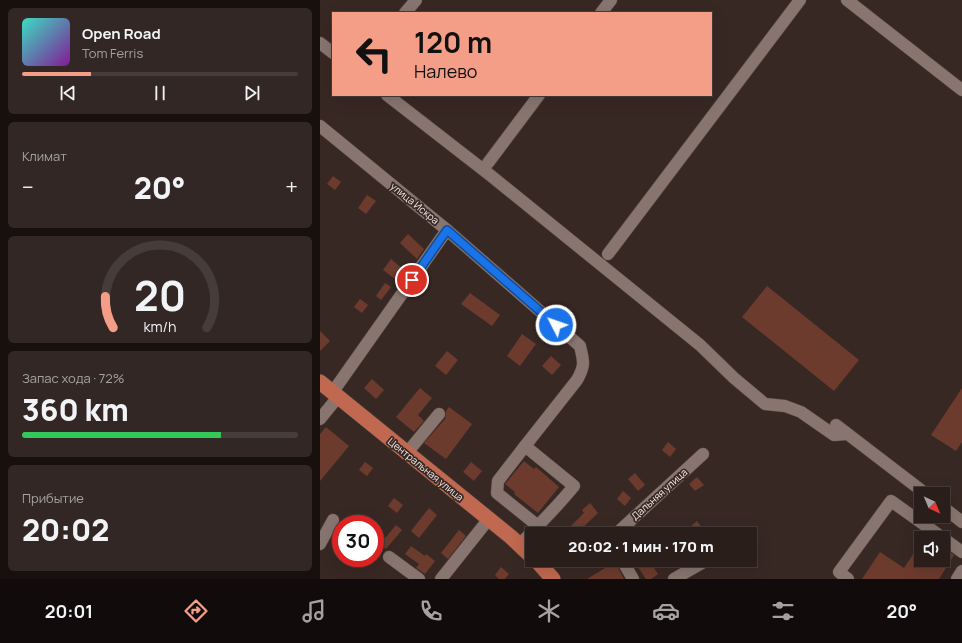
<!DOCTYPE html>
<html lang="ru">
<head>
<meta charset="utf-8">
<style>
	body { margin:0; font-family:Manrope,sans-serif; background:#322724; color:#f1f3f6; height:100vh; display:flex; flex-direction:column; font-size:15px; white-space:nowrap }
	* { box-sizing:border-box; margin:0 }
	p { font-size:13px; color:#a5a2a3 }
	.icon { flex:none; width:22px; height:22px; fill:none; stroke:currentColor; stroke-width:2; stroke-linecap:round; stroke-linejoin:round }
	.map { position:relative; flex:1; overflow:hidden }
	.panel { display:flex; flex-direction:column; gap:8px; padding:8px; background:#17100f; width:320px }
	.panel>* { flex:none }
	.top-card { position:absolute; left:12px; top:12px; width:380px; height:84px; border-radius:0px; box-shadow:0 4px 16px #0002,0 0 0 1px #463c3a; background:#f49e87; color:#111; overflow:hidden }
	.needle { width:26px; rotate:136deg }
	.fabs { position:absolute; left:594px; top:487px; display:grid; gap:8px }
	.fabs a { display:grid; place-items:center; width:36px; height:36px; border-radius:0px; background:#2a1e1b; box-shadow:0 4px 16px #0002,0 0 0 1px #463c3a; font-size:20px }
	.speed { position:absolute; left:12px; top:515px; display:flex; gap:8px; font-size:20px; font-weight:700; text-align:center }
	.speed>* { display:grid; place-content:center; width:52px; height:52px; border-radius:50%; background:#2a1e1b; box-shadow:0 4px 16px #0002,0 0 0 1px #463c3a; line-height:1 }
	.speed .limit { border:6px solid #d22; background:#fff; color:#111 }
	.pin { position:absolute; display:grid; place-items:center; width:34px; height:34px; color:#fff; margin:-17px; border:2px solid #fff; border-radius:50%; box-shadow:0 1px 4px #0007 }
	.me { position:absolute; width:44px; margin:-22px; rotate:311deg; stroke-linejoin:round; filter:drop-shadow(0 0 3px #0008) }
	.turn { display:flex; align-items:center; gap:14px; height:84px; padding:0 16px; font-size:18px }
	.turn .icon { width:52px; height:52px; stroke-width:2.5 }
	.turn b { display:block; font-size:28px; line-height:34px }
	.big { font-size:30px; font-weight:800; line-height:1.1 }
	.panel .tile { flex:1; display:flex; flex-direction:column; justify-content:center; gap:6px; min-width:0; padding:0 14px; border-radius:6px; background:#322724 }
	.panel .dial { align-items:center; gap:0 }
	.dial svg { height:104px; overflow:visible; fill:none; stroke:#463c3a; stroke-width:7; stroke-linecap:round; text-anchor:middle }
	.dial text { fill:#f1f3f6; stroke:none }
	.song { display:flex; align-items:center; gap:12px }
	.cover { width:48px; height:48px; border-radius:6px; background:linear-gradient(135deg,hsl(170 70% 55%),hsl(290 70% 35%)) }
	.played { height:4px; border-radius:2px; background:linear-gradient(90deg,#f49e87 25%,#463c3a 25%) }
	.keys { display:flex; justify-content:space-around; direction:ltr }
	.heat { display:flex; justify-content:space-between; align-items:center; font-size:22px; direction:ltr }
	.charge { height:6px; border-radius:3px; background:linear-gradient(90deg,#34c759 72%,#463c3a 0) }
	.trip { position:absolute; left:205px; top:527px; width:232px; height:40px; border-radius:0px; background:#2a1e1b; box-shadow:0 4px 16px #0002,0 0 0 1px #463c3a; font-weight:800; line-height:40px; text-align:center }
	.dock { display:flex; height:64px; justify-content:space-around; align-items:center; background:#110c0b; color:#a5a2a3 }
	.dock .icon { width:28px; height:28px }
	.dock .on { color:#f49e87 }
	.dock b { font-size:18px; color:#f1f3f6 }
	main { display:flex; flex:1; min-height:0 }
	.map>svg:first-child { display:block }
	.building { fill:#6c3b2e }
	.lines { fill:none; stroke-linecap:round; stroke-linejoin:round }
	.minor-casing { stroke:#534642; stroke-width:13 }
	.major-casing { stroke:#534642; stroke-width:16 }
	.minor { stroke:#88756f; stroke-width:12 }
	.major { stroke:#c06850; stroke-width:15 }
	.route-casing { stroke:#114b97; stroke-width:10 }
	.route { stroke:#1a73e8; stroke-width:7 }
	.labels { text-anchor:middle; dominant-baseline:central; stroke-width:3.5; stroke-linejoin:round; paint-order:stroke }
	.street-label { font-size:10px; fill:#f8edea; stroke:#382824 }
</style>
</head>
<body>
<main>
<section class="panel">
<div class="tile">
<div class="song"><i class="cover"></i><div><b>Open Road</b><p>Tom Ferris</p></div></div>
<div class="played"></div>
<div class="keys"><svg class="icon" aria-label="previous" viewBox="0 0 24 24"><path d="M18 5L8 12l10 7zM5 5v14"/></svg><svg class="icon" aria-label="pause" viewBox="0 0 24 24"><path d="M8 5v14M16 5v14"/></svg><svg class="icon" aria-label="next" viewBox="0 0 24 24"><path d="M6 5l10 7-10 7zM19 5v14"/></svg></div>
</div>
<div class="tile"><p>Климат</p>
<div class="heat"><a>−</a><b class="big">20°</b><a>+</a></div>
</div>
<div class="tile dial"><svg viewBox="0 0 100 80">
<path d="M14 69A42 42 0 1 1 86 69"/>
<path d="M14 69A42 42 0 0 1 8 45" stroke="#f49e87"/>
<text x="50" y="56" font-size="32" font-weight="700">20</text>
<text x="50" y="72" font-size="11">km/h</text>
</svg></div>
<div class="tile"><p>Запас хода · 72%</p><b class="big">360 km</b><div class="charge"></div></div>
<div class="tile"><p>Прибытие</p><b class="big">20:02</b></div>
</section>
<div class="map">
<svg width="642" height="579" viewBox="0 0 642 579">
	<rect width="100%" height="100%" fill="#382824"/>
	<g class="building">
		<polygon points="13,176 21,182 15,190 7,184"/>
		<polygon points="47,195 56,201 46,214 38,208"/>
		<polygon points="88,234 104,249 97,259 80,243"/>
		<polygon points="71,259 83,269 75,279 63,270"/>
		<polygon points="65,283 71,287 61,300 56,296"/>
		<polygon points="447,286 539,360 514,391 422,317"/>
		<polygon points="150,293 180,315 172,326 141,304"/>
		<polygon points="40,299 48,305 42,313 34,307"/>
		<polygon points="0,331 10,341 0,351"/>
		<polygon points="202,334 216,344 200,366 187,356"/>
		<polygon points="127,351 138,360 126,375 115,366"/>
		<polygon points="231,356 241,365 232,375 222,366"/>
		<polygon points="52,379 64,390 56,399 44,388"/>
		<polygon points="100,388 112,398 98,415 104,421 94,432 76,417"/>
		<polygon points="642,388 642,442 636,451 611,435"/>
		<polygon points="129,407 152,424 126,459 104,443 125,419 126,411"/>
		<polygon points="6,427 29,446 0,481 0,434"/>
		<polygon points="348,442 356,449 350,457 342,450"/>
		<polygon points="204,461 214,469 216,467 239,487 218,513 194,494 195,492 185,484"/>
		<polygon points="45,462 53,468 47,476 39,470"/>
		<polygon points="151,462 162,471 154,481 143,472"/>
		<polygon points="315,473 325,485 318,491 308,479"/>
		<polygon points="377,477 384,485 375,491 369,484"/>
		<polygon points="303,491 311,498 305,506 297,499"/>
		<polygon points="74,498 83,505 77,513 68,506"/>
		<polygon points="270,503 278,513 256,534 243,534 264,513 262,510"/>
		<polygon points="109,508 117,515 99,538 91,531"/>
		<polygon points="377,521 383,529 377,534 374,534 369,528"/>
		<polygon points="76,525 82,530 66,549 60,544"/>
		<polygon points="139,530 146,536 128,559 121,553"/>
		<polygon points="601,542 601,560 623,560 623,547 634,555 619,579 542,579 560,552 584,568"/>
		<polygon points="91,546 105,556 106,554 115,561 105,574 96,568 99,564 85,554"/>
		<polygon points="313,560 329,560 338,574 331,579 326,579"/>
		<polygon points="295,562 304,579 267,579"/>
		<polygon points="181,567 189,574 185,579 179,579 175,575"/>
	</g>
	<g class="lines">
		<defs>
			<g id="minor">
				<polyline points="527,0 642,90"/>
				<polyline points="85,13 96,0"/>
				<polyline points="281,13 291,0"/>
				<polyline points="0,43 13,53"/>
				<polyline points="67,95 170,175 380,345 414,378 445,404 465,406 481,412 514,435 527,434"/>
				<path d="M0 126 127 230 260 346C264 362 265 366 257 380L205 446"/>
				<polyline points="168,163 219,95"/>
				<polyline points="288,254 480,0"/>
				<polyline points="12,393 127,230"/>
				<polyline points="0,419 18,397"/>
				<polyline points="516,425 606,494"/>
				<polyline points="86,454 119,414"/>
				<polyline points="623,507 642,522"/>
				<polyline points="296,534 383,454"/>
				<polyline points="623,538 642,552"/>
				<polyline points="0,544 13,520"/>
				<path d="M199 545C218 526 237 507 254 486L205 446 178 481 177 493 218 526"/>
				<polyline points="69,557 99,579"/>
				<polyline points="302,560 313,579"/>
				<polyline points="121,579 168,520"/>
				<polyline points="354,579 387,560"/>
				<polyline points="528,579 519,572 571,501 623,538"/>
				<polyline points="637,579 642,571"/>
			</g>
			<g id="major">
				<polyline points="0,382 191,537 212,557"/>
				<polyline points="216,560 233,579"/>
			</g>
		</defs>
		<use href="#minor" class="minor-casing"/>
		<use href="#major" class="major-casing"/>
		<use href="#minor" class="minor"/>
		<use href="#major" class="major"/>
	</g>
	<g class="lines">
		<defs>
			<polyline id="route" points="92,280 127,230 236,325"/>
		</defs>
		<use href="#route" class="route-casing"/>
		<use href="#route" class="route"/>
	</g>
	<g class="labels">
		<g class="street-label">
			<text transform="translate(95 203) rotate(39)">улица Искра</text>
			<text transform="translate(106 469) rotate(39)">Центральная улица</text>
			<text transform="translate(339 494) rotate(-42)">Дальняя улица</text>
		</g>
	</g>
</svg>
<div class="fabs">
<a><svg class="needle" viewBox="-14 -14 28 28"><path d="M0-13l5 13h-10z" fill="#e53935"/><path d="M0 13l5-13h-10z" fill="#a5a2a3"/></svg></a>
<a><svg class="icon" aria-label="sound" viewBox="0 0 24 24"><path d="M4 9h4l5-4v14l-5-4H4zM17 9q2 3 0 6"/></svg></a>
</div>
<div class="speed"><div class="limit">30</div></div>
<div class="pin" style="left:92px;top:280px;background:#d93025"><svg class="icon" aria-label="arrive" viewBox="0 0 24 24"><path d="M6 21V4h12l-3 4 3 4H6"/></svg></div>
<svg class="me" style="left:236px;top:325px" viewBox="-20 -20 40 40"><circle r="17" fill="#1a73e8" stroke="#fff" stroke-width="3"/><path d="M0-11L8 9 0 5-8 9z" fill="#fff"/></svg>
<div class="trip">20:02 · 1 мин · 170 m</div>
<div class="top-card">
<div class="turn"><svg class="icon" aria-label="left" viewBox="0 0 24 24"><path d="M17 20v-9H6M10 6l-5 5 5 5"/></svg><div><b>120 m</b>Налево</div></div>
</div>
</div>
</main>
<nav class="dock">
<b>20:01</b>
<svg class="icon on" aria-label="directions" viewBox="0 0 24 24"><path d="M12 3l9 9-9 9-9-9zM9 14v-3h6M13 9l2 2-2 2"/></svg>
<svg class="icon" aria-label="music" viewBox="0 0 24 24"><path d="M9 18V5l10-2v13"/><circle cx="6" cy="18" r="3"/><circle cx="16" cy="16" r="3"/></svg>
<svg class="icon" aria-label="phone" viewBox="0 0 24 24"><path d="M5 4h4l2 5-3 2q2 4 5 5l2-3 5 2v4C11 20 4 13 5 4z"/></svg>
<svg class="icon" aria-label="climate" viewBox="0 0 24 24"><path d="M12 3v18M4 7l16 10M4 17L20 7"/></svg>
<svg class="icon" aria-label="car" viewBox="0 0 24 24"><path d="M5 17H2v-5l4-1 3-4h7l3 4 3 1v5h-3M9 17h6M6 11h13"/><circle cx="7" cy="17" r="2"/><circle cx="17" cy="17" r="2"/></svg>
<svg class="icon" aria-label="filters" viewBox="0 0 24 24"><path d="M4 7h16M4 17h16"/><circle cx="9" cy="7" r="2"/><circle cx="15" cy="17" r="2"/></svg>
<b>20°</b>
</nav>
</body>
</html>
